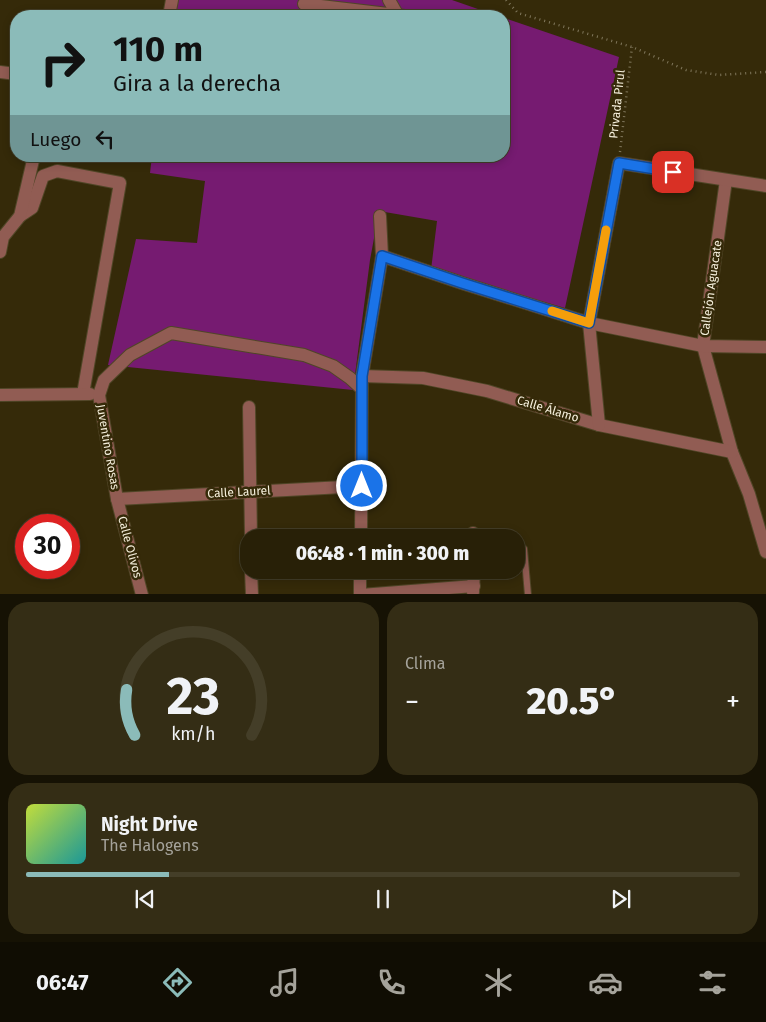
<!DOCTYPE html>
<html lang="es">
<head>
<meta charset="utf-8">
<style>
	body { margin:0; font-family:"Fira Sans",sans-serif; background:#342d15; color:#f1f3f6; height:100vh; display:flex; flex-direction:column; font-size:19px; white-space:nowrap }
	* { box-sizing:border-box; margin:0 }
	p { font-size:16px; color:#a5a39b }
	.icon { flex:none; width:28px; height:28px; fill:none; stroke:currentColor; stroke-width:2; stroke-linecap:round; stroke-linejoin:round }
	.map { position:relative; height:594px; overflow:hidden }
	.side { display:flex; flex-direction:column; gap:8px; padding:8px; background:#161204; flex:1 }
	.side>* { flex:none }
	.top-card { position:absolute; left:10px; top:10px; width:500px; height:152px; border-radius:20px; box-shadow:0 2px 8px #0003,0 0 0 1px #443e28; background:#8bbbb9; color:#111; overflow:hidden }
	.speed { position:absolute; left:15px; top:514px; display:flex; gap:10px; font-size:25px; font-weight:700; text-align:center }
	.speed>* { display:grid; place-content:center; width:65px; height:65px; border-radius:50%; background:#282007; box-shadow:0 2px 8px #0003,0 0 0 1px #443e28; line-height:1 }
	.speed .limit { border:8px solid #d22; background:#fff; color:#111 }
	.pin { position:absolute; display:grid; place-items:center; width:42px; height:42px; color:#fff; margin:-21px; border-radius:10px; box-shadow:0 2px 8px #0006 }
	.me { position:absolute; width:55px; margin:-28px; rotate:0deg; stroke-linejoin:round; filter:drop-shadow(0 0 4px #0008) }
	.turn { display:flex; align-items:center; gap:18px; height:105px; padding:0 20px; font-size:22px }
	.turn .icon { width:65px; height:65px; stroke-width:2.5 }
	.turn b { display:block; font-size:35px; line-height:42px }
	.then { display:flex; align-items:center; height:48px; padding:0 20px; background:#0003; gap:10px; font-size:19px }
	.big { font-size:38px; font-weight:800; line-height:1.1 }
	.side .card { flex:1; display:flex; flex-direction:column; justify-content:center; gap:8px; min-width:0; padding:0 18px; border-radius:20px; background:#342d15 }
	.side .dial { align-items:center; gap:0 }
	.dial svg { height:130px; overflow:visible; fill:none; stroke:#443e28; stroke-width:7; stroke-linecap:round; text-anchor:middle }
	.dial text { fill:#f1f3f6; stroke:none }
	.song { display:flex; align-items:center; gap:15px }
	.cover { width:60px; height:60px; border-radius:8px; background:linear-gradient(135deg,hsl(70 70% 55%),hsl(180 70% 35%)) }
	.played { height:5px; border-radius:2px; background:linear-gradient(90deg,#8bbbb9 20%,#443e28 20%) }
	.keys { display:flex; justify-content:space-around; direction:ltr }
	.heat { display:flex; justify-content:space-between; align-items:center; font-size:28px; direction:ltr }
	.side .tiles { flex:1; display:grid; gap:8px; grid-template-columns:1fr 1fr }
	.card:last-child { grid-column:span 2 }
	.trip { position:absolute; left:240px; top:529px; width:285px; height:50px; border-radius:20px; background:#282007; box-shadow:0 2px 8px #0003,0 0 0 1px #443e28; font-weight:800; line-height:50px; text-align:center }
	.menu { display:flex; height:80px; justify-content:space-around; align-items:center; background:#100d03; color:#a5a39b }
	.menu .icon { width:35px; height:35px }
	.menu .current { color:#8bbbb9 }
	.menu b { font-size:22px; color:#f1f3f6 }
	.map>svg:first-child { display:block }
	.green { fill:#761b71 }
	.lines { fill:none; stroke-linecap:round; stroke-linejoin:round }
	.lane-casing { stroke:#504627; stroke-width:8 }
	.street-casing { stroke:#504627; stroke-width:14 }
	.path { stroke:#81785d; stroke-width:2.5; stroke-dasharray:1 4; stroke-linecap:butt }
	.lane { stroke:#915c53; stroke-width:6 }
	.street { stroke:#915c53; stroke-width:12 }
	.route-casing { stroke:#114b97; stroke-width:12 }
	.route { stroke:#1a73e8; stroke-width:9 }
	.slow { stroke:#f59e0b; stroke-width:9 }
	.labels { text-anchor:middle; dominant-baseline:central; stroke-width:5; stroke-linejoin:round; paint-order:stroke }
	.street-label { font-size:12px; fill:#f5efdc; stroke:#352a09 }
</style>
</head>
<body>
<div class="map">
<svg width="766" height="595" viewBox="0 0 766 595">
	<rect width="100%" height="100%" fill="#352a09"/>
	<g class="green">
		<polygon points="169,0 452,0 498,16 349,16 297,12 296,16 168,16"/>
		<polygon points="504,18 619,57 565,308 431,270 437,221 379,211 370,260 353,390 108,365 136,239 197,243 205,181 150,173 152,156 504,156"/>
	</g>
	<g class="lines">
		<defs>
			<polyline id="lane" points="524,549 528,595"/>
			<g id="street">
				<polyline points="389,0 397,14"/>
				<polyline points="304,4 405,16"/>
				<polyline points="169,16 172,0"/>
				<polyline points="0,72 16,74"/>
				<polyline points="726,180 703,346 732,452 749,494 766,552"/>
				<polyline points="20,216 32,208 43,176 57,171 120,183 83,394"/>
				<polyline points="0,252 3,237 20,216 34,156"/>
				<polyline points="382,256 462,283 589,323 703,346 766,347"/>
				<polyline points="362,376 423,378 487,391 599,425 732,452"/>
				<polyline points="0,395 90,394"/>
				<polyline points="249,407 251,538"/>
				<polyline points="599,425 589,323 619,163 766,186"/>
				<polyline points="117,499 362,486"/>
				<polyline points="473,533 473,538"/>
				<polyline points="361,538 362,376 382,256 380,216"/>
				<polyline points="251,570 252,595"/>
				<polyline points="473,592 474,570"/>
				<polyline points="142,595 117,499 99,395 104,380 130,355 171,333 304,355 333,366 350,378 362,389"/>
				<polyline points="360,595 360,570"/>
				<polyline points="361,595 474,586"/>
			</g>
		</defs>
		<use href="#lane" class="lane-casing"/>
		<use href="#street" class="street-casing"/>
		<g class="path">
			<polyline points="506,0 518,13 632,47 686,70 719,75 766,72"/>
			<polyline points="620,152 632,47"/>
		</g>
		<use href="#lane" class="lane"/>
		<use href="#street" class="street"/>
	</g>
	<g class="lines">
		<defs>
			<polyline id="route" points="362,486 362,376 382,256 462,283 589,323 619,163 673,172"/>
		</defs>
		<use href="#route" class="route-casing"/>
		<use href="#route" class="route"/>
		<polyline class="slow" points="552,311 589,323 606,230"/>
	</g>
	<g class="labels">
		<g class="street-label">
			<text transform="translate(617 104) rotate(-84)">Privada Pirul</text>
			<text transform="translate(711 288) rotate(-82)">Callejón Aguacate</text>
			<text transform="translate(548 409) rotate(17)">Calle Álamo</text>
			<text transform="translate(108 447) rotate(80)">Juventino Rosas</text>
			<text transform="translate(239 492) rotate(-3)">Calle Laurel</text>
			<text transform="translate(130 547) rotate(75)">Calle Olivos</text>
		</g>
	</g>
</svg>
<div class="speed"><div class="limit">30</div></div>
<div class="pin" style="left:673px;top:172px;background:#d93025"><svg class="icon" aria-label="arrive" viewBox="0 0 24 24"><path d="M6 21V4h12l-3 4 3 4H6"/></svg></div>
<svg class="me" style="left:362px;top:486px" viewBox="-20 -20 40 40"><circle r="17" fill="#1a73e8" stroke="#fff" stroke-width="3"/><path d="M0-11L8 9 0 5-8 9z" fill="#fff"/></svg>
<div class="trip">06:48 · 1 min · 300 m</div>
<div class="top-card">
<div class="turn"><svg class="icon" aria-label="right" viewBox="0 0 24 24"><path d="M7 20v-9h11M14 6l5 5-5 5"/></svg><div><b>110 m</b>Gira a la derecha</div></div>
<div class="then">Luego<svg class="icon" aria-label="left" viewBox="0 0 24 24"><path d="M17 20v-9H6M10 6l-5 5 5 5"/></svg></div>
</div>
</div>
<section class="side">
<div class="tiles">
<div class="card dial"><svg viewBox="0 0 100 80">
<path d="M14 69A42 42 0 1 1 86 69"/>
<path d="M14 69A42 42 0 0 1 9 41" stroke="#8bbbb9"/>
<text x="50" y="56" font-size="32" font-weight="700">23</text>
<text x="50" y="72" font-size="11">km/h</text>
</svg></div>
<div class="card"><p>Clima</p>
<div class="heat"><a>−</a><b class="big">20.5°</b><a>+</a></div>
</div>
<div class="card">
<div class="song"><i class="cover"></i><div><b>Night Drive</b><p>The Halogens</p></div></div>
<div class="played"></div>
<div class="keys"><svg class="icon" aria-label="previous" viewBox="0 0 24 24"><path d="M18 5L8 12l10 7zM5 5v14"/></svg><svg class="icon" aria-label="pause" viewBox="0 0 24 24"><path d="M8 5v14M16 5v14"/></svg><svg class="icon" aria-label="next" viewBox="0 0 24 24"><path d="M6 5l10 7-10 7zM19 5v14"/></svg></div>
</div>
</div>
</section>
<nav class="menu">
<b>06:47</b>
<svg class="icon current" aria-label="directions" viewBox="0 0 24 24"><path d="M12 3l9 9-9 9-9-9zM9 14v-3h6M13 9l2 2-2 2"/></svg>
<svg class="icon" aria-label="music" viewBox="0 0 24 24"><path d="M9 18V5l10-2v13"/><circle cx="6" cy="18" r="3"/><circle cx="16" cy="16" r="3"/></svg>
<svg class="icon" aria-label="phone" viewBox="0 0 24 24"><path d="M5 4h4l2 5-3 2q2 4 5 5l2-3 5 2v4C11 20 4 13 5 4z"/></svg>
<svg class="icon" aria-label="climate" viewBox="0 0 24 24"><path d="M12 3v18M4 7l16 10M4 17L20 7"/></svg>
<svg class="icon" aria-label="car" viewBox="0 0 24 24"><path d="M5 17H2v-5l4-1 3-4h7l3 4 3 1v5h-3M9 17h6M6 11h13"/><circle cx="7" cy="17" r="2"/><circle cx="17" cy="17" r="2"/></svg>
<svg class="icon" aria-label="filters" viewBox="0 0 24 24"><path d="M4 7h16M4 17h16"/><circle cx="9" cy="7" r="2"/><circle cx="15" cy="17" r="2"/></svg>
</nav>
</body>
</html>
